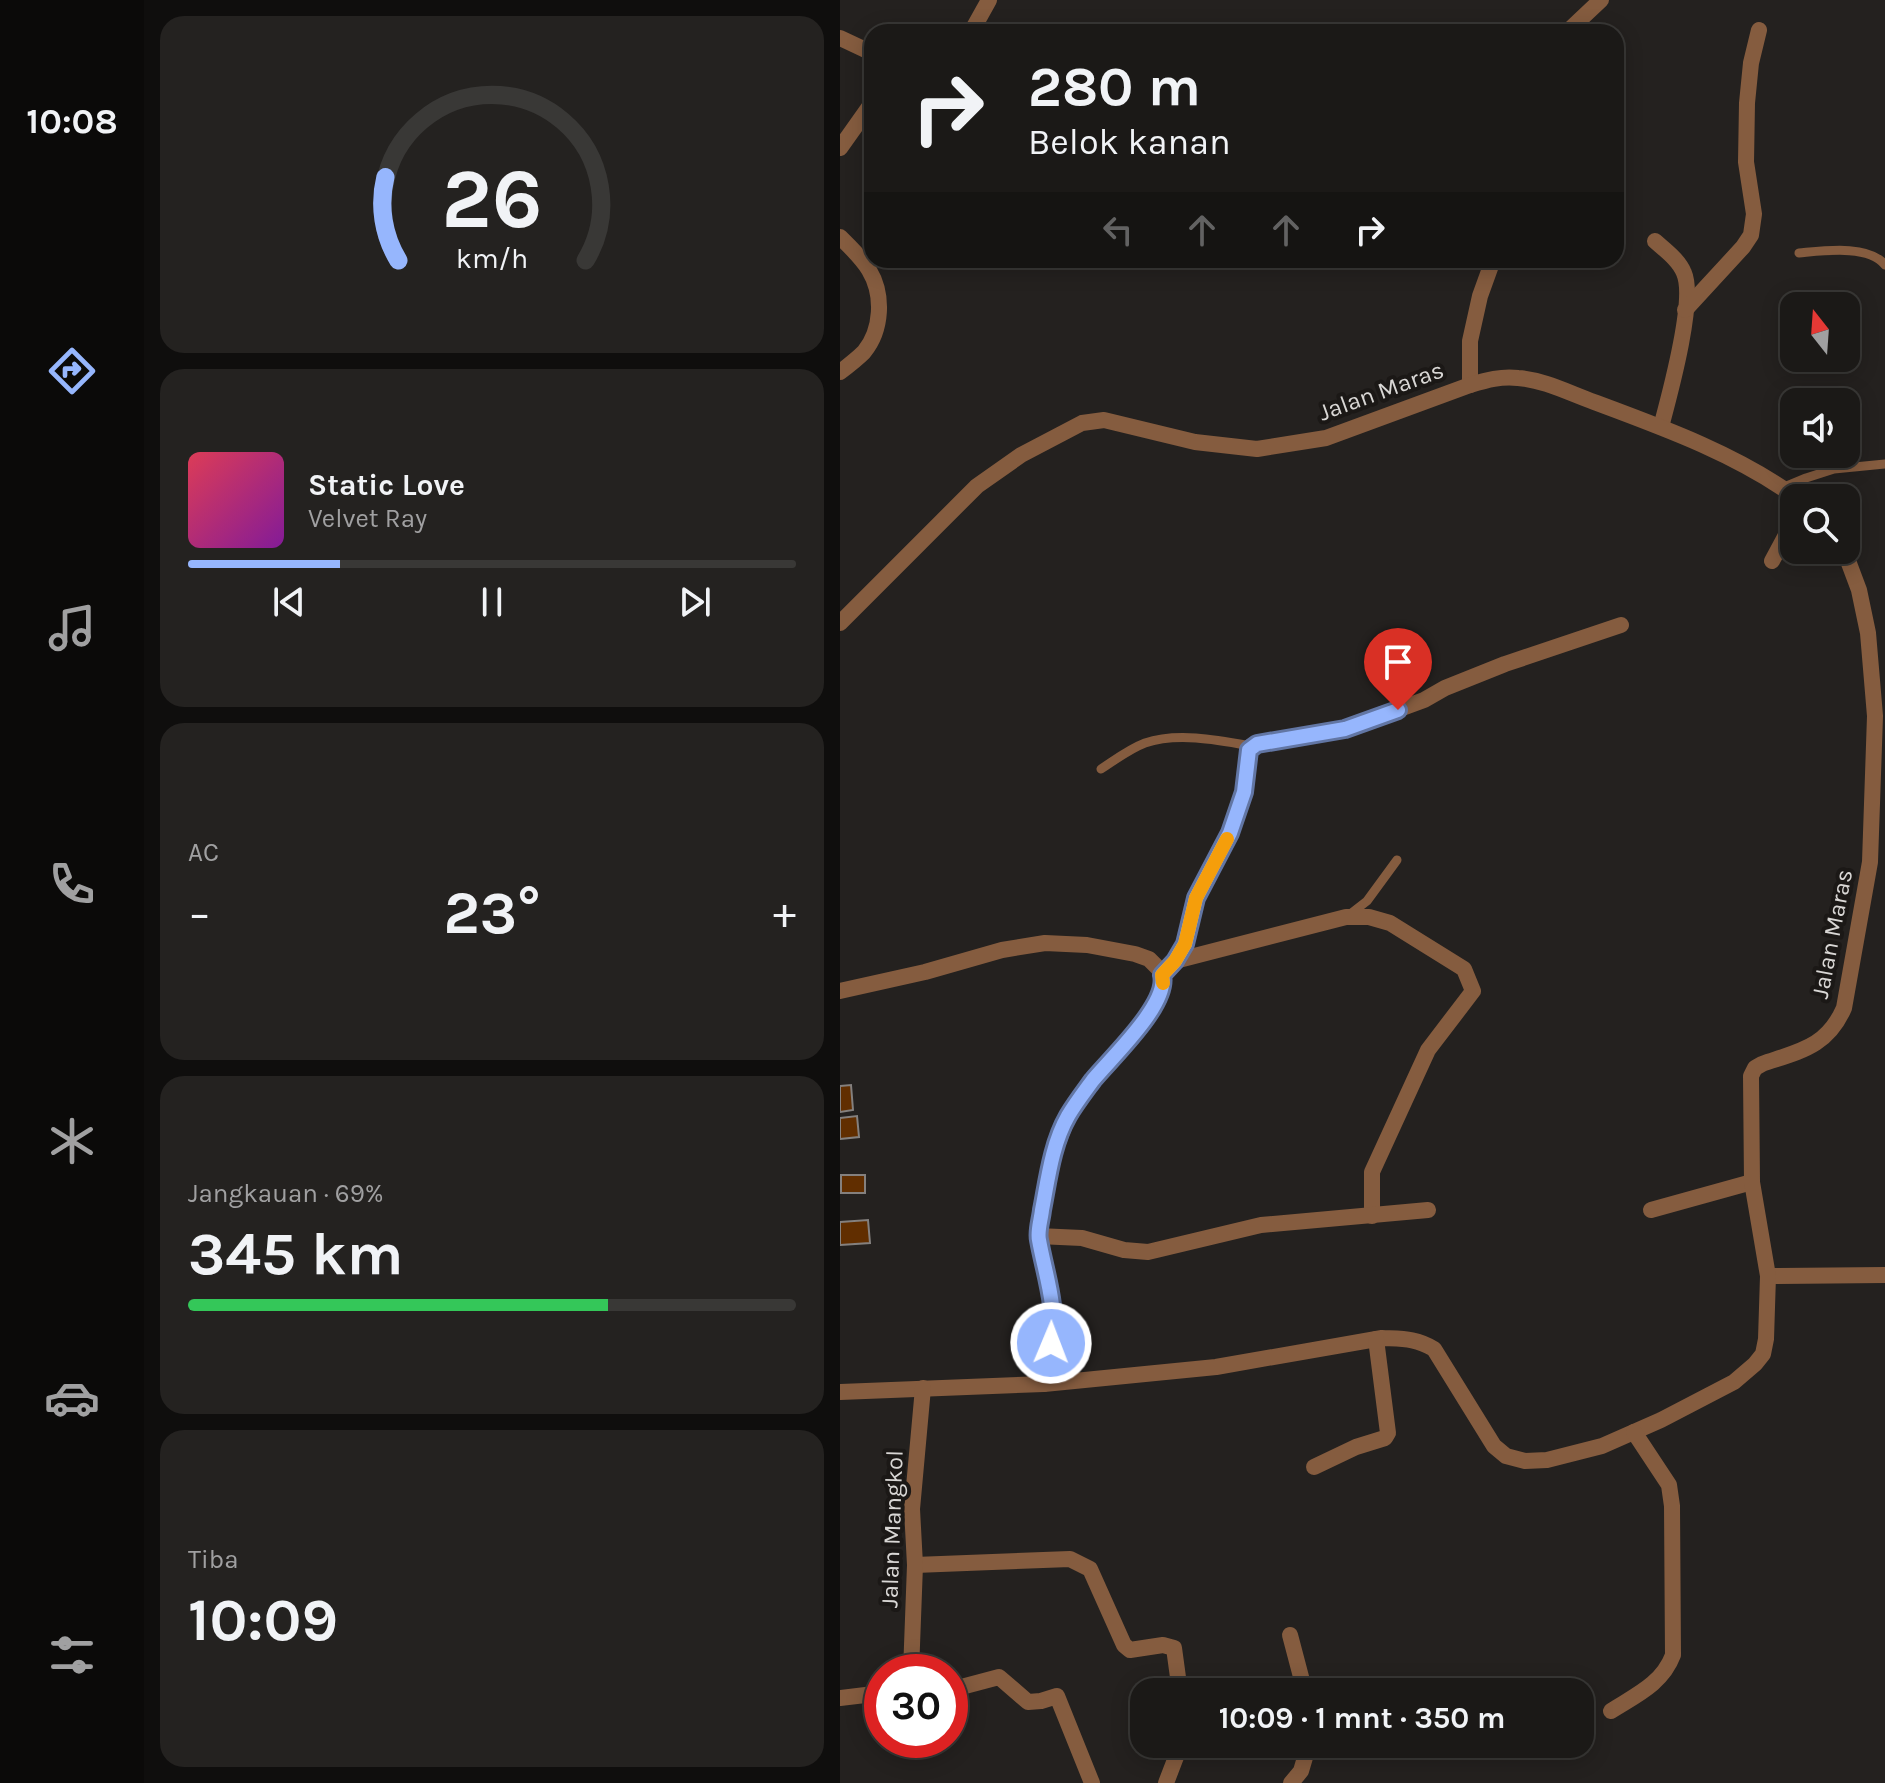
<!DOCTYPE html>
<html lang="id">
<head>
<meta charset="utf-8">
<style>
	body { margin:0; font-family:Karla,sans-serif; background:#242220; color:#f1f3f6; height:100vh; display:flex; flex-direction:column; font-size:30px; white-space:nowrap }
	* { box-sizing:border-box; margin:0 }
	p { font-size:26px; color:#a0a0a1 }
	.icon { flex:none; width:44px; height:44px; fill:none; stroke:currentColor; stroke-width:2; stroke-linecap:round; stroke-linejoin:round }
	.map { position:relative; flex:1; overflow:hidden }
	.drawer { display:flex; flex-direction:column; gap:16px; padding:16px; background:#0f0e0d; width:696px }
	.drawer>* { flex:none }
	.hud { position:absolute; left:24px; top:24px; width:760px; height:244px; border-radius:24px; box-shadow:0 4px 20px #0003,0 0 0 2px #393836; background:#1b1917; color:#f1f3f6; overflow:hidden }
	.needle { width:52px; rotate:343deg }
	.tools { position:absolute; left:940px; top:292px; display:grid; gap:16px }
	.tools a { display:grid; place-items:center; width:80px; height:80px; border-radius:16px; background:#1b1917; box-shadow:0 4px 20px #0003,0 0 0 2px #393836; font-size:40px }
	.speed { position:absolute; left:24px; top:1654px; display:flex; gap:16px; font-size:40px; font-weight:700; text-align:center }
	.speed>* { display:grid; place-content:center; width:104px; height:104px; border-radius:50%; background:#1b1917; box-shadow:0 4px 20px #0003,0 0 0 2px #393836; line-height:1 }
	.speed .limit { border:12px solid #d22; background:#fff; color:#111 }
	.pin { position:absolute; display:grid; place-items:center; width:68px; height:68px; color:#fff; margin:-82px -34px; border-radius:50% 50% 50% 0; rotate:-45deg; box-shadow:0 0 8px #0007 }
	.pin .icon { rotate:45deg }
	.me { position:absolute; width:88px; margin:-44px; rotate:1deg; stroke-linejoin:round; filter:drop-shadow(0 0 6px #0008) }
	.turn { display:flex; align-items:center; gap:28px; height:168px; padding:0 32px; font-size:36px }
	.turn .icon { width:104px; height:104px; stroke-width:2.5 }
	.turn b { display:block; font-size:56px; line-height:68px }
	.lanes { display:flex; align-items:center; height:76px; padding:0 32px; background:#0003; justify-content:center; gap:40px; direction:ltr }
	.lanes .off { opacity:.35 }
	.big { font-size:60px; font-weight:700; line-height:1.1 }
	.drawer .card { flex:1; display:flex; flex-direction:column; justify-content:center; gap:12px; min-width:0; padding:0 28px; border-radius:24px; background:#242220 }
	.drawer .dial { align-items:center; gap:0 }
	.dial svg { height:208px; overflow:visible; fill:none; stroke:#393836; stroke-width:7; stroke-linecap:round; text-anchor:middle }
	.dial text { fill:#f1f3f6; stroke:none }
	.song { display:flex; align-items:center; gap:24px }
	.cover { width:96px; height:96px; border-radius:12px; background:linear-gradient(135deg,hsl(350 70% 55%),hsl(290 70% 35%)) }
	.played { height:8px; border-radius:4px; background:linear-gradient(90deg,#96b6fd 25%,#393836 25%) }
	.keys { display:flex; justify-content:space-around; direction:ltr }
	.heat { display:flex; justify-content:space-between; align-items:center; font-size:44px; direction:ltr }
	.charge { height:12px; border-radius:6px; background:linear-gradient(90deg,#34c759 69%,#393836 0) }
	.trip { position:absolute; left:290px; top:1678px; width:464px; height:80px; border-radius:24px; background:#1b1917; box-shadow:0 4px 20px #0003,0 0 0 2px #393836; font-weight:700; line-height:80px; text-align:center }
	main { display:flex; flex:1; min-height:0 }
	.tabs { display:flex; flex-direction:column; width:144px; justify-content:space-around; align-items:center; background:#0b0a09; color:#a0a0a1 }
	.tabs .icon { width:56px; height:56px }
	.tabs .current { color:#96b6fd }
	.tabs b { font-size:36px; color:#f1f3f6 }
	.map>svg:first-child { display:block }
	.building { fill:#612e00; stroke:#84807e; stroke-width:2 }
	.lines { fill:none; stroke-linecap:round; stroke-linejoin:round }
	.service { stroke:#855c3f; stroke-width:9 }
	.minor { stroke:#855c3f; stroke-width:16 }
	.route-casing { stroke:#6276a4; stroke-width:20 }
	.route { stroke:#96b6fd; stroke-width:14 }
	.slow { stroke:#f59e0b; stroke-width:14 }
	.labels { text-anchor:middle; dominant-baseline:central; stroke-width:8; stroke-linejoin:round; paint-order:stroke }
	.street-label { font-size:24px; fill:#d9d7d5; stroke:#1b1816 }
</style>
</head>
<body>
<main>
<nav class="tabs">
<b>10:08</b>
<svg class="icon current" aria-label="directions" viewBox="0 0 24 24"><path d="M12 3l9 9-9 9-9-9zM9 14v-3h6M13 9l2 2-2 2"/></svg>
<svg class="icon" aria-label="music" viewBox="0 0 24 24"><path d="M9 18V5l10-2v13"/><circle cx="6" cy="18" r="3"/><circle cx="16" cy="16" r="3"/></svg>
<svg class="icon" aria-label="phone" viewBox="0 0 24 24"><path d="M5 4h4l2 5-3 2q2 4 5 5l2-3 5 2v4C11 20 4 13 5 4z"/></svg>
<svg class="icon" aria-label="climate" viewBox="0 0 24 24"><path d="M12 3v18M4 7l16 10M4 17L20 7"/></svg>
<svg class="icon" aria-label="car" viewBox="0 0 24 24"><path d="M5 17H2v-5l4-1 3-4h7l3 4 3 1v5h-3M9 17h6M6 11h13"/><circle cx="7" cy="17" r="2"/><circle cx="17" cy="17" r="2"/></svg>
<svg class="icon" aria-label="filters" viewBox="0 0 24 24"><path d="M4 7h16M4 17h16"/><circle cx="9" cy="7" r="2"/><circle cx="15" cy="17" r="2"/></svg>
</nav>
<section class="drawer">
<div class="card dial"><svg viewBox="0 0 100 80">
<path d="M14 69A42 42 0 1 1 86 69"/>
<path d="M14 69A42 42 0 0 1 9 37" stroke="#96b6fd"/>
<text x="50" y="56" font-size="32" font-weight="700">26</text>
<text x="50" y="72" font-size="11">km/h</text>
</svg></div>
<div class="card">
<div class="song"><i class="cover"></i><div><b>Static Love</b><p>Velvet Ray</p></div></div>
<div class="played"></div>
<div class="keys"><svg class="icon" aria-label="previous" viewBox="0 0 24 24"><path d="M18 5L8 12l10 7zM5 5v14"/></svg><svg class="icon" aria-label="pause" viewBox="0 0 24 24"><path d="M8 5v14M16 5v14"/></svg><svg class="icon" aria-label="next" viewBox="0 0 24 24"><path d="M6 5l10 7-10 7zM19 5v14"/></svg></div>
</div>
<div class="card"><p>AC</p>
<div class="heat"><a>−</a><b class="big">23°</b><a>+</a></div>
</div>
<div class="card"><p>Jangkauan · 69%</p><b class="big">345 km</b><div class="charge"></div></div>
<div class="card"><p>Tiba</p><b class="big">10:09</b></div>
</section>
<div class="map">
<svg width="1045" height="1783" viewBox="0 0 1045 1783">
	<rect width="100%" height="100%" fill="#24211f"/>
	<g class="building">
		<polygon points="11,1085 13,1110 0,1112 0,1086"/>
		<polygon points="17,1116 19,1137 0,1139 0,1118"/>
		<rect x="1" y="1175" width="24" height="18"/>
		<polygon points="28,1220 30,1243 0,1245 0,1222"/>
	</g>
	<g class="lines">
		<g class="service">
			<path d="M959 253C982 251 1029 244 1045 265"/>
			<polyline points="942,488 966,478 994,469 1045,464"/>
			<path d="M261 769C275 760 289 749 305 743 337 732 378 740 411 746"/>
			<polyline points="509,915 527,901 557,860"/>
		</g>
		<g class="minor">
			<polyline points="128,32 134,27 149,0"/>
			<polyline points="727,32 761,0"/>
			<polyline points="0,38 32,53"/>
			<polyline points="0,148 32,103"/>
			<path d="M0 237C10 247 22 258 29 270 44 295 42 330 24 352 17 359 8 366 0 372"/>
			<path d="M815 241C825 250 839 260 844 273 856 300 829 397 821 427"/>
			<polyline points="845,310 903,247 911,235 914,214 906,162 907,103 911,63 919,30"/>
			<polyline points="630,385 630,341 640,296 653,260"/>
			<polyline points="932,561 954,520"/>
			<path d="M0 623 137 486 181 455 242 423 264 420 355 442 417 449 486 438 630 385C647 380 661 376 678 378 704 380 729 393 754 402 824 428 896 454 957 498"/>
			<polyline points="335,961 506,917 529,917 550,923 624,969 633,991 588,1050 532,1172 532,1216"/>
			<polyline points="322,975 335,961 345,944 356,898 390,833 404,792 409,750 411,746 505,729 584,700 605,688 665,664 781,625"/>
			<polyline points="0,991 85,972 162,950 205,943 247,945 295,954 309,959 319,969 323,983 315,1005 287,1043 252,1081 228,1117 212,1158 198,1236 207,1271 213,1322 213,1334 204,1384"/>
			<polyline points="811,1210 912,1182"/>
			<polyline points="198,1236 242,1238 284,1250 308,1252 421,1225 588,1210"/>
			<polyline points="928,1276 1045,1275"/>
			<path d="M0 1392 204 1384 376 1367 542 1338C563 1339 576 1338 594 1349L654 1446 666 1456 685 1461 707 1460 762 1446 821 1420 894 1382 915 1364 923 1354 926 1339 928 1276 912 1182 911 1076 915 1068 922 1064C960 1051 987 1047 1004 1008L1030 862 1035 716 1028 633 1019 590 1004 550"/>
			<polyline points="474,1467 516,1447 545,1438 548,1433 536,1339"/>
			<polyline points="75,1565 230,1559 250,1569 284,1645 290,1650 323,1645 334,1648 340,1692"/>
			<polyline points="450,1635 465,1692"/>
			<polyline points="71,1672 75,1565 72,1509 83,1388"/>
			<polyline points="110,1690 159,1677 188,1702 201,1701 217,1696 252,1783"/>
			<polyline points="0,1698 42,1693"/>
			<path d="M771 1711C796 1695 822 1684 833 1655L832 1506 829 1485 794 1432"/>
			<polyline points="326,1783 341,1744"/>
			<polyline points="451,1783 461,1771 469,1744"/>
		</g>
	</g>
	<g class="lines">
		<defs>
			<path id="route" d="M211 1343C218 1308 205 1274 199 1240 197 1231 201 1220 202 1210 208 1179 212 1144 228 1116 235 1104 245 1091 253 1080 271 1058 329 1004 322 975L335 961 345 944 356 898 390 833 404 792 409 750 417 744 505 729 558 710"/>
		</defs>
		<use href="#route" class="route-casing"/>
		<use href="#route" class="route"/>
		<polyline class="slow" points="323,983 322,975 335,961 345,944 356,898 387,839"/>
	</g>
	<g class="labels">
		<g class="street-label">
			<text transform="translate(541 391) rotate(-20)">Jalan Maras</text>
			<text transform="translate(992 934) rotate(-79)">Jalan Maras</text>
			<text transform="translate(52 1529) rotate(-88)">Jalan Mangkol</text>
		</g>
	</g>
</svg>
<div class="tools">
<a><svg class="needle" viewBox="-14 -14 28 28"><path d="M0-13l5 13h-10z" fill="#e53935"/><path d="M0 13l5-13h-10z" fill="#a0a0a1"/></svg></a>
<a><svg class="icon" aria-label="sound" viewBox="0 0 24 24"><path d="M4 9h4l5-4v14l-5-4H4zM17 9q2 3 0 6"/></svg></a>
<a><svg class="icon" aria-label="search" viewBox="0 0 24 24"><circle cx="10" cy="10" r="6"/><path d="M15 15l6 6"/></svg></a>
</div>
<div class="speed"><div class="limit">30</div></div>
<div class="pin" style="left:558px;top:710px;background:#d93025"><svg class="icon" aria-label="arrive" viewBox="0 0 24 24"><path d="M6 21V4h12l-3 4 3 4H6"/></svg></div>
<svg class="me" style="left:211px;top:1343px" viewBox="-20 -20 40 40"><circle r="17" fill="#96b6fd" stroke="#fff" stroke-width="3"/><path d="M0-11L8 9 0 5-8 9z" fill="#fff"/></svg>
<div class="trip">10:09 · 1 mnt · 350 m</div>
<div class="hud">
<div class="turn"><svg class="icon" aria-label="right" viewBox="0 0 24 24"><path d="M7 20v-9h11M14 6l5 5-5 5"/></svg><div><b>280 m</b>Belok kanan</div></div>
<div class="lanes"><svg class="icon off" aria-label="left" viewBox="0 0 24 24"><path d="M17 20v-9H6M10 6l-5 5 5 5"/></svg><svg class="icon off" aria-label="ahead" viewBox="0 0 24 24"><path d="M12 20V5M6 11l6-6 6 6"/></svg><svg class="icon off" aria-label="ahead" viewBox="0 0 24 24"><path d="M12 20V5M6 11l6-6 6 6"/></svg><svg class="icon" aria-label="right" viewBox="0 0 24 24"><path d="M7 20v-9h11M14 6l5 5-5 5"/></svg></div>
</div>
</div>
</main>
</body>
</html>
